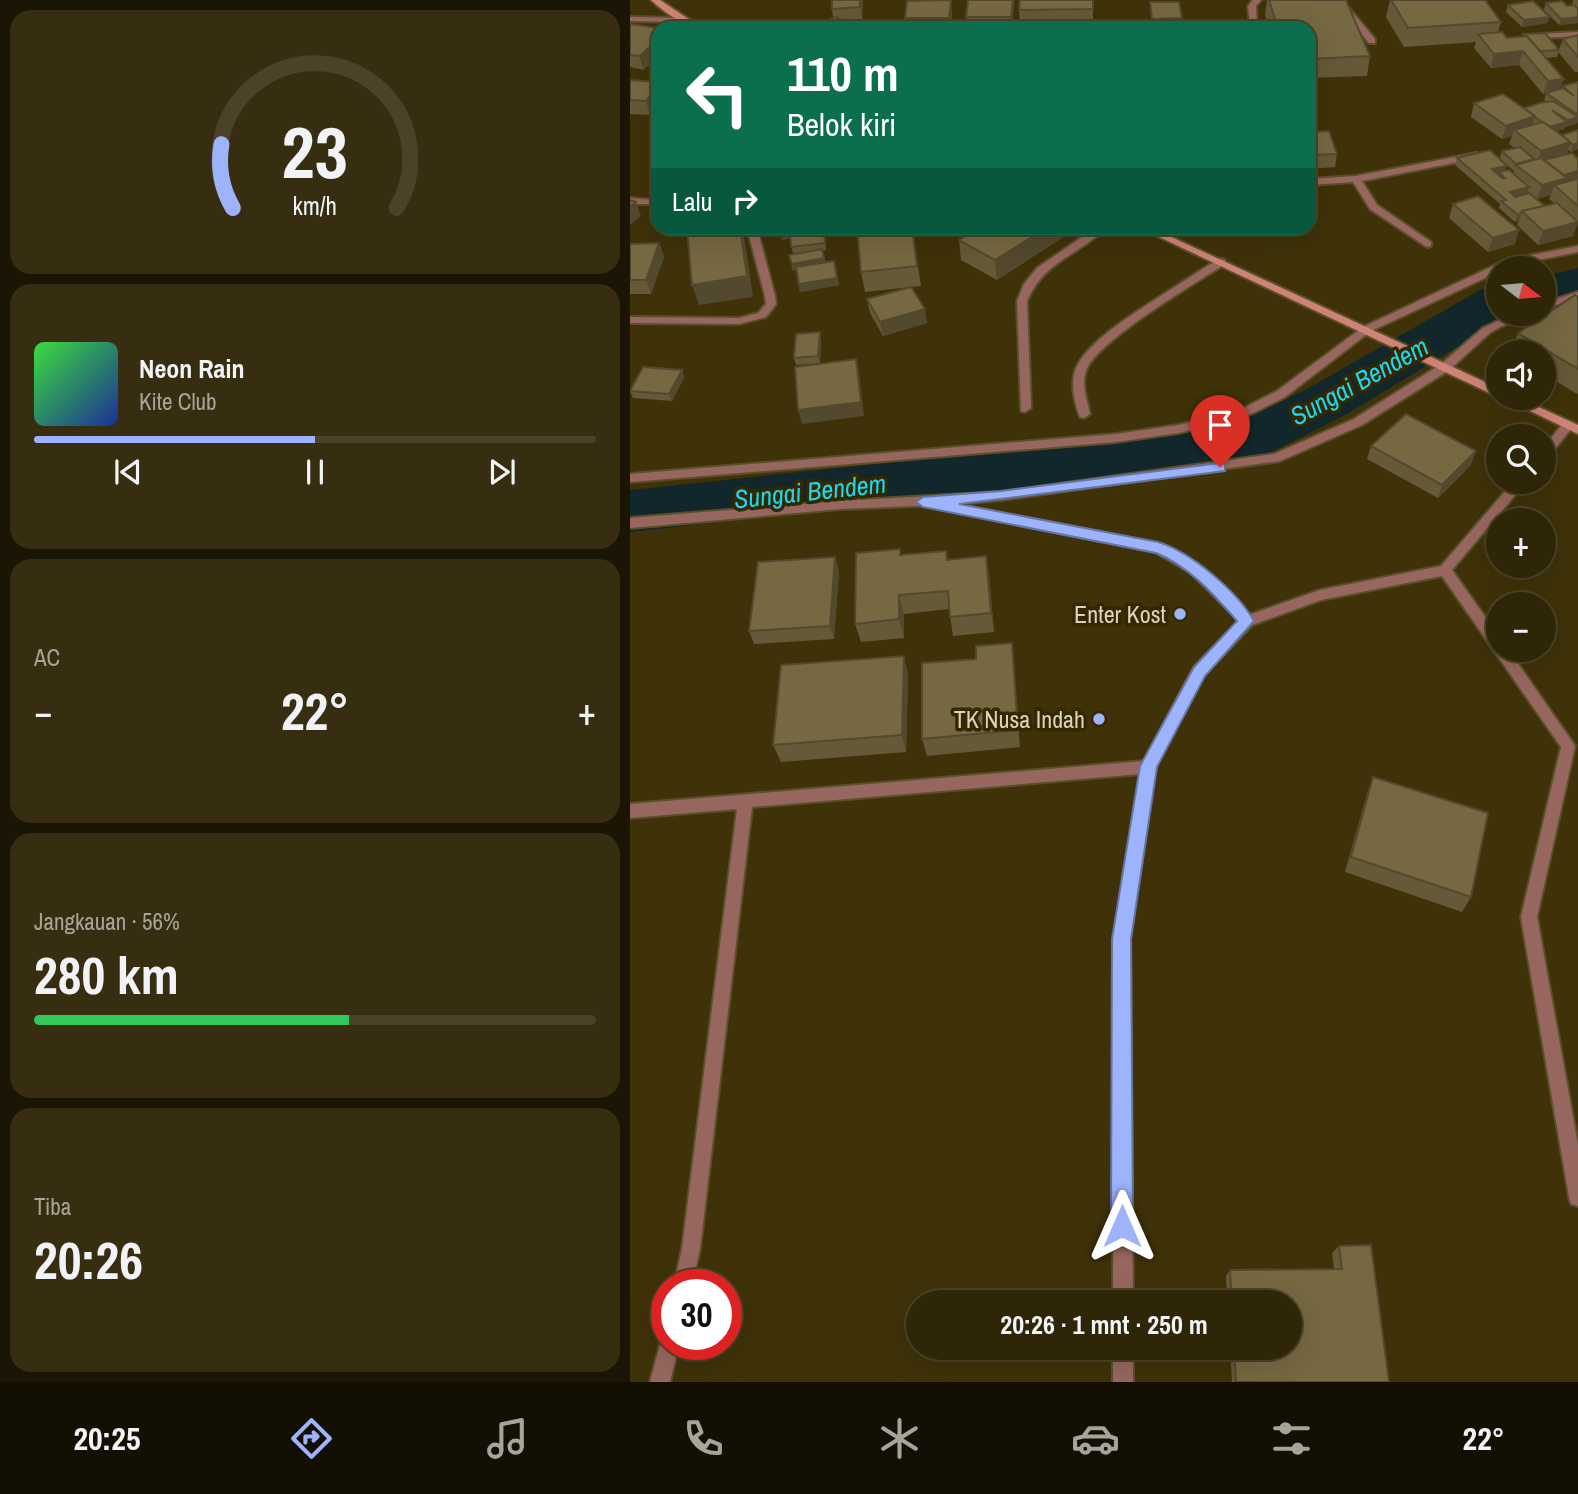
<!DOCTYPE html>
<html lang="id">
<head>
<meta charset="utf-8">
<style>
	body { margin:0; font-family:"Archivo Narrow",sans-serif; background:#372e11; color:#f1f3f6; height:100vh; display:flex; flex-direction:column; font-size:26px; white-space:nowrap }
	* { box-sizing:border-box; margin:0 }
	p { font-size:23px; color:#a7a59b }
	.icon { flex:none; width:38px; height:38px; fill:none; stroke:currentColor; stroke-width:2; stroke-linecap:round; stroke-linejoin:round }
	.map { position:relative; flex:1; overflow:hidden }
	.drawer { display:flex; flex-direction:column; gap:10px; padding:10px; background:#1a1504; width:630px }
	.drawer>* { flex:none }
	.banner { position:absolute; left:21px; top:21px; width:665px; height:214px; border-radius:21px; box-shadow:0 7px 28px #0002,0 0 0 2px #4a4328; background:#0b6e4f; color:#fff; overflow:hidden }
	.needle { width:46px; rotate:106deg }
	.tools { position:absolute; left:856px; top:256px; display:grid; gap:14px }
	.tools a { display:grid; place-items:center; width:70px; height:70px; border-radius:50%; background:#2f2607; box-shadow:0 7px 28px #0002,0 0 0 2px #4a4328; font-size:35px }
	.speed { position:absolute; left:21px; top:1269px; display:flex; gap:14px; font-size:35px; font-weight:700; text-align:center }
	.speed>* { display:grid; place-content:center; width:91px; height:91px; border-radius:50%; background:#2f2607; box-shadow:0 7px 28px #0002,0 0 0 2px #4a4328; line-height:1 }
	.speed .limit { border:10px solid #d22; background:#fff; color:#111 }
	.pin { position:absolute; display:grid; place-items:center; width:60px; height:60px; color:#fff; margin:-72px -30px; border-radius:50% 50% 50% 0; rotate:-45deg; box-shadow:0 0 7px #0007 }
	.pin .icon { rotate:45deg }
	.me { position:absolute; width:77px; margin:-38px; rotate:0deg; stroke-linejoin:round; filter:drop-shadow(0 0 5px #0008) }
	.turn { display:flex; align-items:center; gap:24px; height:147px; padding:0 21px; font-size:32px }
	.turn .icon { width:91px; height:91px; stroke-width:2.5 }
	.turn b { display:block; font-size:49px; line-height:60px }
	.then { display:flex; align-items:center; height:66px; padding:0 21px; background:#0003; gap:14px; font-size:26px }
	.big { font-size:52px; font-weight:800; line-height:1.1 }
	.drawer .card { flex:1; display:flex; flex-direction:column; justify-content:center; gap:10px; min-width:0; padding:0 24px; border-radius:21px; background:#372e11 }
	.drawer .dial { align-items:center; gap:0 }
	.dial svg { height:182px; overflow:visible; fill:none; stroke:#4a4328; stroke-width:7; stroke-linecap:round; text-anchor:middle }
	.dial text { fill:#f1f3f6; stroke:none }
	.song { display:flex; align-items:center; gap:21px }
	.cover { width:84px; height:84px; border-radius:10px; background:linear-gradient(135deg,hsl(120 70% 55%),hsl(230 70% 35%)) }
	.played { height:7px; border-radius:4px; background:linear-gradient(90deg,#9db4fd 50%,#4a4328 50%) }
	.keys { display:flex; justify-content:space-around; direction:ltr }
	.heat { display:flex; justify-content:space-between; align-items:center; font-size:38px; direction:ltr }
	.charge { height:10px; border-radius:5px; background:linear-gradient(90deg,#34c759 56%,#4a4328 0) }
	.trip { position:absolute; left:276px; top:1290px; width:396px; height:70px; border-radius:35px; background:#2f2607; box-shadow:0 7px 28px #0002,0 0 0 2px #4a4328; font-weight:800; line-height:70px; text-align:center }
	.tab-bar { display:flex; height:112px; justify-content:space-around; align-items:center; background:#130f03; color:#a7a59b }
	.tab-bar .icon { width:49px; height:49px }
	.tab-bar .on { color:#9db4fd }
	.tab-bar b { font-size:32px; color:#f1f3f6 }
	main { display:flex; flex:1; min-height:0 }
	.map>svg:first-child { display:block }
	.lines { fill:none; stroke-linecap:round; stroke-linejoin:round }
	.river { fill:#11272b; fill-rule:evenodd }
	.lane-casing { stroke:#5b4f2a; stroke-width:4 }
	.street-casing { stroke:#5b4f2a; stroke-width:4 }
	.secondary-casing { stroke:#5b4f2a; stroke-width:4 }
	.lane { fill:#97675f; fill-rule:evenodd }
	.street { fill:#97675f; fill-rule:evenodd }
	.secondary { fill:#cf8376; fill-rule:evenodd }
	.wall { fill:#655938; fill-rule:evenodd }
	.shaded-wall { fill:#53492e }
	.building { fill:#766841; stroke:#53492e; stroke-width:2 }
	.route { fill:#9db4fd; stroke:#6675a4; stroke-width:2 }
	.poi-dot { fill:#9db4fd; stroke:#342800; stroke-width:2.5 }
	.labels { text-anchor:middle; dominant-baseline:central; stroke-width:7; stroke-linejoin:round; paint-order:stroke }
	.poi-label { font-size:24px; fill:#dad3be; stroke:#342800; text-anchor:end }
	.water-label { font-size:26px; font-style:italic; fill:#1ad8f3; stroke:#342800 }
</style>
</head>
<body>
<main>
<section class="drawer">
<div class="card dial"><svg viewBox="0 0 100 80">
<path d="M14 69A42 42 0 1 1 86 69"/>
<path d="M14 69A42 42 0 0 1 9 41" stroke="#9db4fd"/>
<text x="50" y="56" font-size="32" font-weight="700">23</text>
<text x="50" y="72" font-size="11">km/h</text>
</svg></div>
<div class="card">
<div class="song"><i class="cover"></i><div><b>Neon Rain</b><p>Kite Club</p></div></div>
<div class="played"></div>
<div class="keys"><svg class="icon" aria-label="previous" viewBox="0 0 24 24"><path d="M18 5L8 12l10 7zM5 5v14"/></svg><svg class="icon" aria-label="pause" viewBox="0 0 24 24"><path d="M8 5v14M16 5v14"/></svg><svg class="icon" aria-label="next" viewBox="0 0 24 24"><path d="M6 5l10 7-10 7zM19 5v14"/></svg></div>
</div>
<div class="card"><p>AC</p>
<div class="heat"><a>−</a><b class="big">22°</b><a>+</a></div>
</div>
<div class="card"><p>Jangkauan · 56%</p><b class="big">280 km</b><div class="charge"></div></div>
<div class="card"><p>Tiba</p><b class="big">20:26</b></div>
</section>
<div class="map">
<svg width="948" height="1382" viewBox="0 0 948 1382">
	<rect width="100%" height="100%" fill="#3f3209"/>
	<g class="lines">
		<g class="river">
			<polygon points="948,268 948,298 914,306 914,276"/>
			<polygon points="868,286 868,313 884,313 715,415 628,459 608,464 0,532 0,490 598,427 677,389 850,290"/>
		</g>
		<defs>
			<g id="lane">
				<polygon points="623,0 631,0 626,6 627,28 620,27 618,6"/>
				<polygon points="704,0 712,0 745,39 745,43 739,43"/>
				<path d="M465 228H476C447 256 414 261 397 301L401 408 395 412 391 411 387 301 394 284 407 268Z"/>
			</g>
			<g id="street">
				<polygon points="0,17 54,18 58,20 54,22 0,21"/>
				<polygon points="948,32 948,36 910,38 906,36 910,34"/>
				<polygon points="846,153 849,154 849,158 732,181 747,205 801,242 801,246 797,247 740,209 723,182 679,185 679,179 726,176"/>
				<polygon points="0,198 24,200 27,201 28,204 0,204"/>
				<polygon points="117,228 127,228 145,296 146,304 136,317 109,324 0,323 0,317 109,318 128,313 136,304 135,296"/>
				<polygon points="948,246 948,252 868,268 868,272 741,331 655,397 613,418 548,433 486,442 0,482 0,474 486,434 548,425 606,412 647,391 733,327 876,260"/>
				<path d="M591 259 595 260V264C566 283 465 342 456 371 451 384 457 400 460 414L454 418 450 417C444 402 439 379 448 364 465 334 524 301 554 281 566 274 578 264 591 259Z"/>
				<polygon points="948,292 948,298 914,309 914,303"/>
				<polygon points="884,313 898,313 861,332 818,371 732,425 650,461 371,500 326,504 533,545 570,566 619,615 690,590 811,566 884,481 897,481 822,570 868,635 868,649 878,649 945,746 907,917 948,1145 948,1206 941,1204 939,1197 891,917 931,747 812,576 691,600 622,625 574,675 525,768 500,939 503,1302 483,1302 484,939 510,774 122,807 70,1249 62,1284 44,1284 52,1249 107,809 0,818 0,804 514,761 564,667 609,621 561,573 525,552 314,510 310,509 308,505 210,509 0,528 0,518 210,501 371,492 644,454 724,419 810,365 853,328"/>
				<polygon points="938,421 944,425 942,428 918,457 914,458 914,447 934,422"/>
				<polygon points="37,1335 37,1344 49,1344 40,1382 20,1382 32,1337"/>
				<rect x="483" y="1348" width="20" height="34"/>
			</g>
			<g id="secondary">
				<path d="M21 0H30L57 18 77 28C56 28 36 14 21 0Z"/>
				<polygon points="510,228 522,228 868,388 868,397"/>
				<polygon points="871,397 887,397 948,425 948,434"/>
			</g>
		</defs>
		<use href="#lane" class="lane-casing"/>
		<use href="#street" class="street-casing"/>
		<use href="#secondary" class="secondary-casing"/>
		<use href="#lane" class="lane"/>
		<use href="#street" class="street"/>
		<use href="#secondary" class="secondary"/>
	</g>
	<g class="wall">
		<polygon points="202,0 233,0 232,21 216,21 203,17 202,9"/>
		<polygon points="338,0 384,0 382,28 328,28 336,22"/>
		<polygon points="463,0 463,23 390,24 389,10"/>
		<polygon points="637,0 716,0 740,56 737,76 679,78 679,28 640,28 635,15"/>
		<path d="M760 0H855L871 22 868 32 877 38 892 36 893 34 929 50 927 57 915 58 930 89 932 88 933 86 947 82 948 122 946 124 935 127 934 129 926 131 948 149 941 152 938 150 936 155V182L948 179V222L943 236 908 245 887 225 889 221 885 222 869 208 870 204 825 165 827 158 883 173 884 171 869 159 872 151 885 148 879 144 882 136 872 139 841 117 844 103 894 108 917 102 914 100 916 94H913L889 65 861 68 844 48 846 42 774 47 756 17ZM898 192 907 199 921 195 919 199 924 203 915 206 897 193Z"/>
		<polygon points="943,0 948,0 948,23 929,25 914,10 916,3 937,6 942,6"/>
		<polygon points="520,2 552,18 552,25 522,26"/>
		<polygon points="878,5 917,23 892,27 876,12"/>
		<polygon points="322,14 321,28 276,28 275,18"/>
		<polygon points="0,24 14,70 0,67"/>
		<polygon points="948,35 948,72 945,72 928,52 933,39"/>
		<polygon points="0,80 28,82 28,105 20,115 0,114"/>
		<polygon points="679,132 707,154 705,167 679,169"/>
		<polygon points="823,204 885,244 858,252 819,218"/>
		<polygon points="149,228 204,228 204,231 194,233 196,250 192,251 195,262 204,261 209,285 170,292 166,270 163,271 159,255 163,254 160,238 152,240"/>
		<polygon points="282,228 291,286 281,287 297,323 253,336 240,313 237,299 280,287 235,292 231,272"/>
		<polygon points="444,230 367,280 331,260 329,240"/>
		<polygon points="29,243 34,257 21,294 0,294 0,244"/>
		<polygon points="948,297 948,393 947,394 914,374 914,352 881,352 888,333"/>
		<polygon points="191,339 190,363 166,365 164,358"/>
		<polygon points="52,370 54,377 42,401 3,398 0,391"/>
		<polygon points="741,446 841,465 808,498 737,459"/>
		<polygon points="271,555 318,559 359,575 364,632 323,636 319,609 274,614 274,638 231,642 225,624"/>
		<polygon points="209,571 204,639 124,644 119,631"/>
		<polygon points="382,643 390,747 297,756 292,739 346,659"/>
		<polygon points="278,674 276,752 151,762 143,745"/>
		<polygon points="743,777 841,897 832,912 715,872 737,794"/>
		<polygon points="709,1246 759,1382 602,1382 600,1348 660,1348 660,1302 597,1302 596,1276 600,1270 704,1269 702,1253"/>
	</g>
	<g class="shaded-wall">
		<polygon points="230,0 233,0 232,21 230,7"/>
		<polygon points="321,0 322,14 320,28 319,18"/>
		<polygon points="383,0 384,0 382,28 381,17"/>
		<polygon points="920,17 917,23 892,27 894,20"/>
		<polygon points="948,17 948,23 929,25 931,19"/>
		<polygon points="28,39 28,57 14,70 10,56"/>
		<polygon points="893,51 889,65 861,68 864,54"/>
		<polygon points="934,79 929,92 913,94 918,81"/>
		<polygon points="28,85 28,105 20,115 16,101"/>
		<polygon points="948,115 948,122 946,124 935,127 938,120 947,117"/>
		<polygon points="905,116 901,130 884,130 882,136 872,139 876,126"/>
		<polygon points="937,122 934,129 917,134 919,127"/>
		<polygon points="941,142 936,156 906,165 911,151"/>
		<polygon points="948,143 948,149 941,152 943,145"/>
		<polygon points="877,166 874,173 869,172 869,174 859,177 862,169"/>
		<polygon points="948,171 948,178 936,181 932,192 924,185 921,195 907,199 912,185 932,176"/>
		<polygon points="899,187 897,194 878,199 880,192"/>
		<polygon points="6,202 11,216 0,225 0,207"/>
		<polygon points="891,213 889,221 885,222 888,215"/>
		<polygon points="948,222 943,236 908,245 913,231"/>
		<polygon points="110,228 113,228 123,297 69,305 62,285"/>
		<polygon points="149,228 204,228 204,231 194,233 196,250 194,233 152,240"/>
		<polygon points="416,228 444,228 444,230 367,280 365,260"/>
		<polygon points="889,230 885,244 858,252 863,238"/>
		<polygon points="29,243 34,257 21,294 16,280"/>
		<polygon points="194,258 195,265 163,271 162,264"/>
		<polygon points="207,278 209,285 170,292 169,284"/>
		<polygon points="295,309 297,323 253,336 250,322"/>
		<polygon points="190,332 191,339 190,363 188,356"/>
		<polygon points="226,359 229,373 234,416 172,424 168,410"/>
		<polygon points="52,370 54,377 42,401 39,394"/>
		<polygon points="846,451 841,465 808,498 812,485"/>
		<polygon points="356,556 359,575 364,632 361,613"/>
		<polygon points="205,557 209,571 204,639 200,626"/>
		<polygon points="269,595 274,614 274,638 269,619"/>
		<polygon points="382,643 384,662 390,747 388,730"/>
		<polygon points="274,656 278,674 276,752 272,735"/>
	</g>
	<g class="building">
		<polygon points="202,0 230,0 230,7 202,9"/>
		<polygon points="321,0 319,18 275,18 277,1"/>
		<polygon points="338,0 383,0 381,17 336,17"/>
		<polygon points="390,0 463,0 463,9 389,10"/>
		<polygon points="639,0 716,0 740,56 679,59 679,28 648,28"/>
		<polygon points="761,0 855,0 871,22 778,28"/>
		<polygon points="903,1 920,17 894,20 878,5"/>
		<polygon points="932,1 937,6 944,5 948,9 948,17 931,19 916,3"/>
		<polygon points="520,2 549,2 552,18 522,19"/>
		<polygon points="205,17 233,28 183,28"/>
		<rect x="328" y="22" width="46" height="6"/>
		<polygon points="0,24 28,28 28,39 10,56 0,55"/>
		<polygon points="872,32 877,38 897,36 934,79 918,81 893,51 864,54 848,34"/>
		<polygon points="915,33 929,50 910,51 897,36 894,36 893,34"/>
		<polygon points="948,35 948,57 933,39"/>
		<polygon points="0,80 28,82 28,85 16,101 0,100"/>
		<polygon points="947,82 948,83 948,115 916,93 933,88 944,96 933,86"/>
		<polygon points="873,94 905,116 876,126 844,103"/>
		<polygon points="923,101 948,117 938,120 922,110 937,122 920,127 905,117 905,116 894,108 910,103"/>
		<polygon points="913,122 941,142 911,151 884,130"/>
		<polygon points="948,130 948,143 943,145 932,135"/>
		<polygon points="699,131 707,154 679,155 679,132"/>
		<polygon points="890,147 904,159 886,164 872,151"/>
		<polygon points="860,150 877,166 862,169 872,178 875,178 869,172 879,170 899,187 880,192 885,197 899,193 915,206 892,211 891,213 888,215 871,201 876,200 827,158"/>
		<polygon points="942,153 948,159 948,171 934,175 914,160"/>
		<polygon points="911,158 937,178 912,185 886,165"/>
		<polygon points="948,179 948,206 924,185"/>
		<polygon points="848,196 889,230 863,238 823,204"/>
		<polygon points="0,200 6,202 0,207"/>
		<polygon points="927,203 948,222 913,231 892,211"/>
		<polygon points="57,228 110,228 117,276 62,285"/>
		<polygon points="227,228 282,228 287,266 231,272"/>
		<polygon points="349,228 416,228 365,260 329,240"/>
		<polygon points="194,231 195,243 161,247 160,235"/>
		<polygon points="29,243 16,280 0,280 0,244"/>
		<polygon points="192,249 194,258 162,264 159,255"/>
		<polygon points="204,261 207,278 169,284 166,267"/>
		<polygon points="281,287 295,309 250,322 237,299"/>
		<polygon points="945,295 948,297 948,369 888,333"/>
		<polygon points="190,332 188,356 164,358 166,334"/>
		<polygon points="226,359 231,402 168,410 165,367"/>
		<polygon points="13,367 52,370 39,394 0,391"/>
		<polygon points="776,414 846,451 812,485 741,446"/>
		<polygon points="270,549 270,555 316,551 317,560 356,556 361,613 320,617 318,591 269,595 269,619 225,624 226,553"/>
		<polygon points="205,557 200,626 119,631 128,562"/>
		<polygon points="382,643 388,730 292,739 292,663 346,659 346,646"/>
		<polygon points="274,656 272,735 143,745 151,665"/>
		<polygon points="743,777 858,813 841,897 721,857"/>
		<polygon points="741,1245 759,1382 606,1382 604,1348 660,1348 660,1302 602,1302 600,1270 712,1269 709,1246"/>
	</g>
	<path class="route" d="M590 463 595 464V471L329 504 528 542C561 552 607 591 624 621L575 676 527 767 501 939 503 1226 500 1233 492 1236 485 1233 481 1226 482 939 510 766 564 667 607 621C584 595 559 566 526 553L293 507 286 502 293 497 371 491Z"/>
	<g class="poi-dot">
		<circle cx="550" cy="614" r="7"/>
		<circle cx="469" cy="719" r="7"/>
	</g>
	<g class="labels">
		<g class="poi-label">
			<text x="536" y="614">Enter Kost</text>
			<text x="455" y="719">TK Nusa Indah</text>
		</g>
		<g class="water-label">
			<text transform="translate(729 381) rotate(-29)">Sungai Bendem</text>
			<text transform="translate(180 491) rotate(-6)">Sungai Bendem</text>
		</g>
	</g>
</svg>
<div class="tools">
<a><svg class="needle" viewBox="-14 -14 28 28"><path d="M0-13l5 13h-10z" fill="#e53935"/><path d="M0 13l5-13h-10z" fill="#a7a59b"/></svg></a>
<a><svg class="icon" aria-label="sound" viewBox="0 0 24 24"><path d="M4 9h4l5-4v14l-5-4H4zM17 9q2 3 0 6"/></svg></a>
<a><svg class="icon" aria-label="search" viewBox="0 0 24 24"><circle cx="10" cy="10" r="6"/><path d="M15 15l6 6"/></svg></a>
<a>+</a>
<a>−</a>
</div>
<div class="speed"><div class="limit">30</div></div>
<div class="pin" style="left:590px;top:467px;background:#d93025"><svg class="icon" aria-label="arrive" viewBox="0 0 24 24"><path d="M6 21V4h12l-3 4 3 4H6"/></svg></div>
<svg class="me" style="left:492px;top:1226px" viewBox="-20 -20 40 40"><path d="M0-17L14 15 0 8-14 15z" fill="#9db4fd" stroke="#fff" stroke-width="4"/></svg>
<div class="trip">20:26 · 1 mnt · 250 m</div>
<div class="banner">
<div class="turn"><svg class="icon" aria-label="left" viewBox="0 0 24 24"><path d="M17 20v-9H6M10 6l-5 5 5 5"/></svg><div><b>110 m</b>Belok kiri</div></div>
<div class="then">Lalu<svg class="icon" aria-label="right" viewBox="0 0 24 24"><path d="M7 20v-9h11M14 6l5 5-5 5"/></svg></div>
</div>
</div>
</main>
<nav class="tab-bar">
<b>20:25</b>
<svg class="icon on" aria-label="directions" viewBox="0 0 24 24"><path d="M12 3l9 9-9 9-9-9zM9 14v-3h6M13 9l2 2-2 2"/></svg>
<svg class="icon" aria-label="music" viewBox="0 0 24 24"><path d="M9 18V5l10-2v13"/><circle cx="6" cy="18" r="3"/><circle cx="16" cy="16" r="3"/></svg>
<svg class="icon" aria-label="phone" viewBox="0 0 24 24"><path d="M5 4h4l2 5-3 2q2 4 5 5l2-3 5 2v4C11 20 4 13 5 4z"/></svg>
<svg class="icon" aria-label="climate" viewBox="0 0 24 24"><path d="M12 3v18M4 7l16 10M4 17L20 7"/></svg>
<svg class="icon" aria-label="car" viewBox="0 0 24 24"><path d="M5 17H2v-5l4-1 3-4h7l3 4 3 1v5h-3M9 17h6M6 11h13"/><circle cx="7" cy="17" r="2"/><circle cx="17" cy="17" r="2"/></svg>
<svg class="icon" aria-label="filters" viewBox="0 0 24 24"><path d="M4 7h16M4 17h16"/><circle cx="9" cy="7" r="2"/><circle cx="15" cy="17" r="2"/></svg>
<b>22°</b>
</nav>
</body>
</html>
